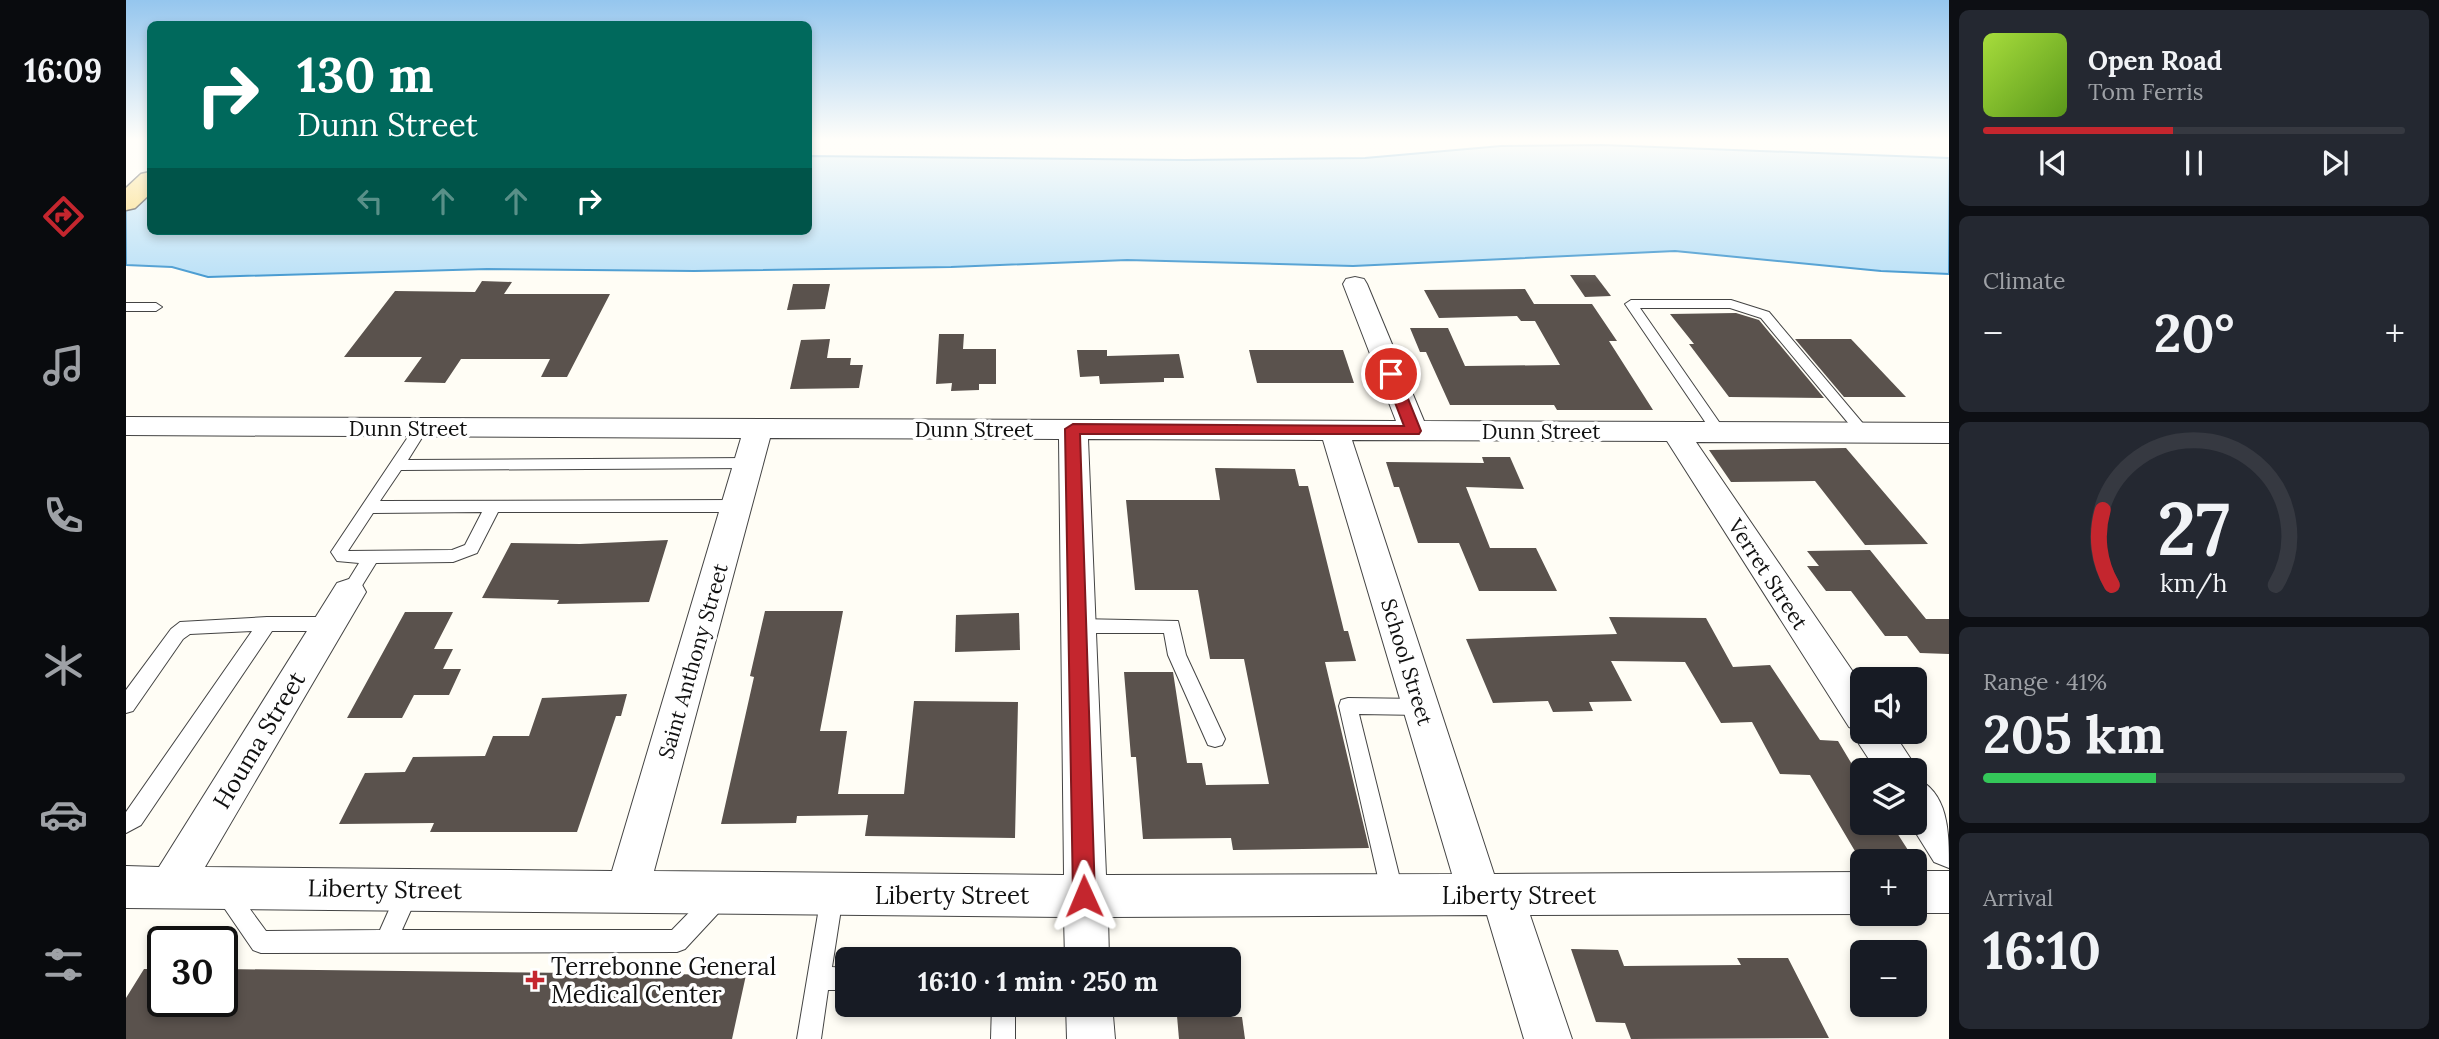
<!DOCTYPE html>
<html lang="en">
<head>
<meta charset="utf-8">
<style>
	body { margin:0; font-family:Lora,serif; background:#242831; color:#f1f3f6; height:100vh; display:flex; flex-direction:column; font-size:26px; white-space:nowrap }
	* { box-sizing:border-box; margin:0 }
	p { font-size:23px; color:#9ea1a6 }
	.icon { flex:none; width:38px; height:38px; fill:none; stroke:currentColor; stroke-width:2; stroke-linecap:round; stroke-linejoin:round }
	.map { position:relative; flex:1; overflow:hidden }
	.details { display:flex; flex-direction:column; gap:10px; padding:10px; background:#0d0f14; width:490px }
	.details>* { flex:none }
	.top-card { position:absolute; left:21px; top:21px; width:665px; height:214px; border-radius:10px; box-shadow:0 4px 10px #0003; background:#00695c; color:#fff; overflow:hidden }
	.tools { position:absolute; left:1724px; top:667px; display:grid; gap:14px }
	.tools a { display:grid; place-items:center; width:77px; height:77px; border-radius:10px; background:#171b24; box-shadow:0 4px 10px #0003; font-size:35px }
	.speed { position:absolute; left:21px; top:926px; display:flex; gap:14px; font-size:35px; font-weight:700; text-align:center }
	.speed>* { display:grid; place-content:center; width:91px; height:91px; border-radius:50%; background:#171b24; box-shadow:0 4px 10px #0003; line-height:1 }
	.speed .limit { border:4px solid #111; border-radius:10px; background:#fff; color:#111 }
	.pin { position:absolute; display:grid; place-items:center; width:60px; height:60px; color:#fff; margin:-30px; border:4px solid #fff; border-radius:50%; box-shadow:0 2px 7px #0007 }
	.me { position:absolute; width:77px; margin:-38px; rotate:359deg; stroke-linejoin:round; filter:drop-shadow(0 0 5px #0008) }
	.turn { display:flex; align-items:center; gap:24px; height:147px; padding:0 35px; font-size:32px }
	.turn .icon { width:91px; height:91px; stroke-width:2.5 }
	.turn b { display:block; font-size:49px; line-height:60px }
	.lanes { display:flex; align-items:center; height:66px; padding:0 35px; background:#0003; justify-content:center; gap:35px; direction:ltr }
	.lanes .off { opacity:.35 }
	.big { font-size:52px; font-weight:700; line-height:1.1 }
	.details .tile { flex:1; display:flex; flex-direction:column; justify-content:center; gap:10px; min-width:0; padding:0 24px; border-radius:10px; background:#242831 }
	.details .dial { align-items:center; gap:0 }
	.dial svg { height:182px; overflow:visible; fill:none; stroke:#363941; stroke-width:7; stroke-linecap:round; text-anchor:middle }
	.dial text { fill:#f1f3f6; stroke:none }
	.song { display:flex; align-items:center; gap:21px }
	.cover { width:84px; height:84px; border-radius:10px; background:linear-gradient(135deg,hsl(80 70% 55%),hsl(90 70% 35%)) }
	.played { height:7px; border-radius:4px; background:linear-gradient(90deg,#c4262e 45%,#363941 45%) }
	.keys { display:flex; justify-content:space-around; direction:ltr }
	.heat { display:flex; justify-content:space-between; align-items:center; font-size:38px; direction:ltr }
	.charge { height:10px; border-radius:5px; background:linear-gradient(90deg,#34c759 41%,#363941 0) }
	.trip { position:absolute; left:709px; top:947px; width:406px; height:70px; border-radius:10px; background:#171b24; box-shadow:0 4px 10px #0003; font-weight:700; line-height:70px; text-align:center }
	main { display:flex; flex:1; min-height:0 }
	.menu { display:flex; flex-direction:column; width:126px; justify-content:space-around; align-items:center; background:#090b0e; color:#9ea1a6 }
	.menu .icon { width:49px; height:49px }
	.menu .selected { color:#c4262e }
	.menu b { font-size:32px; color:#f1f3f6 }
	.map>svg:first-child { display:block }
	.water { fill:#b9e0f7; stroke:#3f96cf; stroke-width:2 }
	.building { fill:#5a524d }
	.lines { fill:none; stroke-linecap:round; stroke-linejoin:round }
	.service-casing { stroke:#444; stroke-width:2 }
	.minor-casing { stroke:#444; stroke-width:2 }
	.primary-casing { stroke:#222; stroke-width:3 }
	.service { fill:#fff; fill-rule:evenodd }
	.minor { fill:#fff; fill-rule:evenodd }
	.primary { fill:#f9d66b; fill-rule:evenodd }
	.route { fill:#c4262e; stroke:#7f191e; stroke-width:2 }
	.poi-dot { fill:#c4262e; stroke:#fff; stroke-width:2.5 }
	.labels { text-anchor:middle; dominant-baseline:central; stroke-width:7; stroke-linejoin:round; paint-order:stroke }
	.street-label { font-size:21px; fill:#111; stroke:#fff }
	.near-street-label { font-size:24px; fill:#111; stroke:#fff }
	.near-poi-label { font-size:24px; fill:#111; stroke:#fff; text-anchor:start }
</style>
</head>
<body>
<main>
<nav class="menu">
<b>16:09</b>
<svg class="icon selected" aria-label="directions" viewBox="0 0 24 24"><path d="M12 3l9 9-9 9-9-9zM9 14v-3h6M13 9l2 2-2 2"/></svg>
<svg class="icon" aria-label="music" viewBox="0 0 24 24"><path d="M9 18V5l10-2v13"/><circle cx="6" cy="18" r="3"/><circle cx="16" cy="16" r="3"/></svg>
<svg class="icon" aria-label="phone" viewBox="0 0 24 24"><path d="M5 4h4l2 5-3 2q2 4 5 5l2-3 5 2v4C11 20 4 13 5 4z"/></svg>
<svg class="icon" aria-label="climate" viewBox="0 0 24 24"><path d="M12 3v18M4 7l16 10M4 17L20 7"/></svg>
<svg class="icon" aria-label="car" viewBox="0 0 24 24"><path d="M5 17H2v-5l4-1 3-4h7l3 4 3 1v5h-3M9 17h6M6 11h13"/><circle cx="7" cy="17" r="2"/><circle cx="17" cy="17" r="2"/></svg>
<svg class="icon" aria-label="filters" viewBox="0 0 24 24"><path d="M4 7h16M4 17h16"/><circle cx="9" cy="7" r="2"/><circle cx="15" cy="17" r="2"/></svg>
</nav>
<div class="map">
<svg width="1823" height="1039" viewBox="0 0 1823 1039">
	<rect width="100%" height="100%" fill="#fffdf5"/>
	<polygon class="water" points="1477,145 1823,158 1823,274 1755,271 1549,251 1227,266 1001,260 825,267 568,271 361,269 82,277 46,267 0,265 0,190 24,189 24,231 682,231 683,156 1060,160 1239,158 1375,146"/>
	<g class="building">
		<polygon points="1444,275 1469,275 1485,296 1459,297"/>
		<polygon points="356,281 386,282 378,294 484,294 441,377 415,377 424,359 335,359 319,383 278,382 296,357 218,357 269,291 349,292"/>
		<polygon points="667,284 704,284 699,309 661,310"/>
		<polygon points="1399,289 1408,304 1466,304 1491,341 1483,341 1527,410 1431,410 1428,405 1324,405 1300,352 1294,352 1284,328 1322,328 1339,366 1434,365 1409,321 1395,321 1391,316 1313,318 1298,290"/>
		<polygon points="1610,313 1633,320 1698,398 1603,397 1563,344 1568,344 1544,314"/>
		<polygon points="813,334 838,334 837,349 870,349 870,384 853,384 853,390 825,391 826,383 810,384"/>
		<polygon points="704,339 701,358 725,358 724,365 737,365 733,388 664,389 675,340"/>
		<polygon points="1669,339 1725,339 1780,397 1718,397"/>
		<polygon points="951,350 981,350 981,356 1053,354 1058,378 1038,378 1038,382 974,384 973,376 954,377"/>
		<polygon points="1123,350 1217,350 1228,383 1131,383"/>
		<polygon points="1720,448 1802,544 1739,545 1689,481 1605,482 1583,450"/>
		<polygon points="1356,457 1384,457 1398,489 1340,487 1364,548 1410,548 1431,591 1353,591 1333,543 1292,543 1273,487 1268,487 1260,462 1358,463"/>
		<polygon points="1089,468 1169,469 1173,486 1182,486 1218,631 1222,631 1230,661 1199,662 1243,848 1107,850 1105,838 1017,839 1010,757 1005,757 998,672 1047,672 1061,763 1076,763 1080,785 1143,784 1118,659 1084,659 1072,590 1009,590 1000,500 1094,500"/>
		<polygon points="542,540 523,602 431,604 433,600 356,598 385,543 454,544"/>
		<polygon points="1744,550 1800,619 1823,619 1823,654 1794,653 1781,636 1759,636 1725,591 1700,591 1681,566 1693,566 1681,551"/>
		<polygon points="639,611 717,611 694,731 721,731 712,794 778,794 788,701 892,702 889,838 739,836 742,815 671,816 670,823 595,824 628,677 624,676"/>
		<polygon points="279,612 327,612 308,649 327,649 317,669 335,669 323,695 288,695 276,718 221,718"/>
		<polygon points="893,613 894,650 829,652 830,615"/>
		<polygon points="1483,617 1580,618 1607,667 1644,665 1694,740 1712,741 1736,781 1736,822 1764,822 1789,861 1736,863 1684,775 1654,774 1626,722 1595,723 1559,662 1485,661 1506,701 1463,702 1467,711 1427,712 1422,701 1367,703 1340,639 1491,634"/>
		<polygon points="501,694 495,716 490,716 451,832 304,832 308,823 213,824 239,773 279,772 287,757 359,756 367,736 403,736 416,698"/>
		<polygon points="1445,949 1492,950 1498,966 1615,965 1611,958 1662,958 1703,1038 1505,1039 1499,1023 1470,1022"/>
		<polygon points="18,969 37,969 37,1001 96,1001 96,969 620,975 606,1039 0,1039 0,998"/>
		<polygon points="1051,1016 1116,1017 1119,1039 1053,1039"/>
	</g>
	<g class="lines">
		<defs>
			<g id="service">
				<polygon points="1505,300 1605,300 1643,312 1745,433 1738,438 1733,436 1635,318 1604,308 1514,308 1600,432 1598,435 1588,435 1499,304"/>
				<polygon points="0,303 30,303 36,307 30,311 0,311"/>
				<path d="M295 423 302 428 282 460 623 458 630 463 623 468 275 470 254 501 611 500 619 506 611 512H372L351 553 327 562 250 563 229 597H217L215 592 233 563 211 561 205 552 290 425ZM356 512 339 545 326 550 222 551 247 513Z"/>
				<polygon points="141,617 204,617 210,619 213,624 210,629 204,631 146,631 15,825 0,833 0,812 126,631 64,634 57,639 7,711 0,713 0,690 45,629 54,622"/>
				<polygon points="951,619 1052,621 1060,655 1099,739 1096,745 1089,747 1082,745 1042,655 1038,633 951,633 945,631 942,626 945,621"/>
				<polygon points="1222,698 1295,699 1302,701 1304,707 1302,713 1295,715 1233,714 1278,895 1275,902 1267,905 1259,902 1256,895 1213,706 1215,700"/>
				<polygon points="282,882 290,885 293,892 276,930 546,930 582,893 590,889 598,893 601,900 598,907 559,949 551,952 135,953 127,950 88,893 91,886 99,883 107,886 140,931 254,930 274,885"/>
				<polygon points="706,886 714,889 717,896 706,967 721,968 721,990 702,990 695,1039 671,1039 695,896 698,889"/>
				<polygon points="866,1004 889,1004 889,1039 865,1039"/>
			</g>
			<g id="minor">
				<path d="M1229 277 1238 279 1241 284 1298 421 1823 423V443L1570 442 1736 685V732H1767L1792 770 1788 776V770H1750L1733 744 1728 729 1723 727 1541 441 1226 440 1368 874 1736 872 1737 914 1404 915 1446 1039H1398L1361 915 982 917 983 959H939L938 917 0 908V866L33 867 211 583 223 579 235 583 240 592 79 867 486 871 615 438 0 435V417L1270 421 1217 284 1220 279ZM644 438 933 439 938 875 528 871ZM962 439 1197 440 1326 874 980 875Z"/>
				<path d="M1788 777C1823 792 1823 832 1823 868L1808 862 1783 822H1788Z"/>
				<rect x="1788" y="871" width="35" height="42"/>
				<polygon points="940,1004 986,1004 989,1039 941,1039"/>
			</g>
			<polygon id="primary" points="24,172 24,194 9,208 0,210 0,188 15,174"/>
		</defs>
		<use href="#service" class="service-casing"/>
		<use href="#minor" class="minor-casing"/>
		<use href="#primary" class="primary-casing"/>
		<use href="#service" class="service"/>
		<use href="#minor" class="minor"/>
		<use href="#primary" class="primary"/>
	</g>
	<linearGradient id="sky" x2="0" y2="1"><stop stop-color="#95c6ee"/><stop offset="0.49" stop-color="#fffefa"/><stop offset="1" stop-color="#fffefa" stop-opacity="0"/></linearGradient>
	<rect width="1823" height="284" fill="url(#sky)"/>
	<polygon class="route" points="1265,370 1272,374 1295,431 1293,434 954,434 969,896 966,904 958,907 950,904 947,896 939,429 947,424 1278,426 1258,374"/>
	<path class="poi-dot" d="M405.5 969.5h7v7h7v7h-7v7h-7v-7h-7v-7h7z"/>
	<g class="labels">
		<g class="street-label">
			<text x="282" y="428">Dunn Street</text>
			<text x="848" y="429">Dunn Street</text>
			<text x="1415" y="431">Dunn Street</text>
			<text transform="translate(1642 574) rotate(57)">Verret Street</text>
			<text transform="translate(567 661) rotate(-74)">Saint Anthony Street</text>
			<text transform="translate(1281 662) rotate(73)">School Street</text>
		</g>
		<g class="near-street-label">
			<text transform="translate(133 740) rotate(-59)">Houma Street</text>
			<text transform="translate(259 889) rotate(1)">Liberty Street</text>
			<text x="826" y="895">Liberty Street</text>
			<text x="1393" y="895">Liberty Street</text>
		</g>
		<g class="near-poi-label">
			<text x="425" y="966">Terrebonne General<tspan x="425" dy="28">Medical Center</tspan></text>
		</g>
	</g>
</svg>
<div class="tools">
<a><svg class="icon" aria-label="sound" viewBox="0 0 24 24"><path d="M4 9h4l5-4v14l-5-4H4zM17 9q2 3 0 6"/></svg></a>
<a><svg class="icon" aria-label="layers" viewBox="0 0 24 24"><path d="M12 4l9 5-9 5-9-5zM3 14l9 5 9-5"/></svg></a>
<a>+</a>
<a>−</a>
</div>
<div class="speed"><div class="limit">30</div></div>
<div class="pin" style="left:1265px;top:374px;background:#d93025"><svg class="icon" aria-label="arrive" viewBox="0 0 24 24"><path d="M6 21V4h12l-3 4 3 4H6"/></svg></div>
<svg class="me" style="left:958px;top:896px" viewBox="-20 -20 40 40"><path d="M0-17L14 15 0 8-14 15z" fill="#c4262e" stroke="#fff" stroke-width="4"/></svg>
<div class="trip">16:10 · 1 min · 250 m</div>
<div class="top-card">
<div class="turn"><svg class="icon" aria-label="right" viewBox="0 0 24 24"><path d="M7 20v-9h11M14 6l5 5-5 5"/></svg><div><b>130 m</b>Dunn Street</div></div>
<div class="lanes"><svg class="icon off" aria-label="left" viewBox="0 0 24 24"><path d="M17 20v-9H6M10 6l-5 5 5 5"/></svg><svg class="icon off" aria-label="ahead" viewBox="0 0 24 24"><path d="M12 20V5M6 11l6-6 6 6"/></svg><svg class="icon off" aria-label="ahead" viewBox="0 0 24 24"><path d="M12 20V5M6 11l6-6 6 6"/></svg><svg class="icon" aria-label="right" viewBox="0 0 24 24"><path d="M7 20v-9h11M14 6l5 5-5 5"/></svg></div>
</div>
</div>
<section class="details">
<div class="tile">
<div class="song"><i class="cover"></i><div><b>Open Road</b><p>Tom Ferris</p></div></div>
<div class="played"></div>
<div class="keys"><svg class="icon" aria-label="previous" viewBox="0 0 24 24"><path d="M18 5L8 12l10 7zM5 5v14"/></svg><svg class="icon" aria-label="pause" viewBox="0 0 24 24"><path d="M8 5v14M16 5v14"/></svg><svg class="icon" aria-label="next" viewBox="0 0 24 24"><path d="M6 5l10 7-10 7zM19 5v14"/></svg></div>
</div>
<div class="tile"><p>Climate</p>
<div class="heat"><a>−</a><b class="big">20°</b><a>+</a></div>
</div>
<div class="tile dial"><svg viewBox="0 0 100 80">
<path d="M14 69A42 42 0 1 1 86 69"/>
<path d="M14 69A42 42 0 0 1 10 36" stroke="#c4262e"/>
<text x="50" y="56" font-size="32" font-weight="700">27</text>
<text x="50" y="72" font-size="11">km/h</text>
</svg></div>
<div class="tile"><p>Range · 41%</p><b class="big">205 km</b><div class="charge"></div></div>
<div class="tile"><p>Arrival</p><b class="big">16:10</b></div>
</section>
</main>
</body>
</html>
